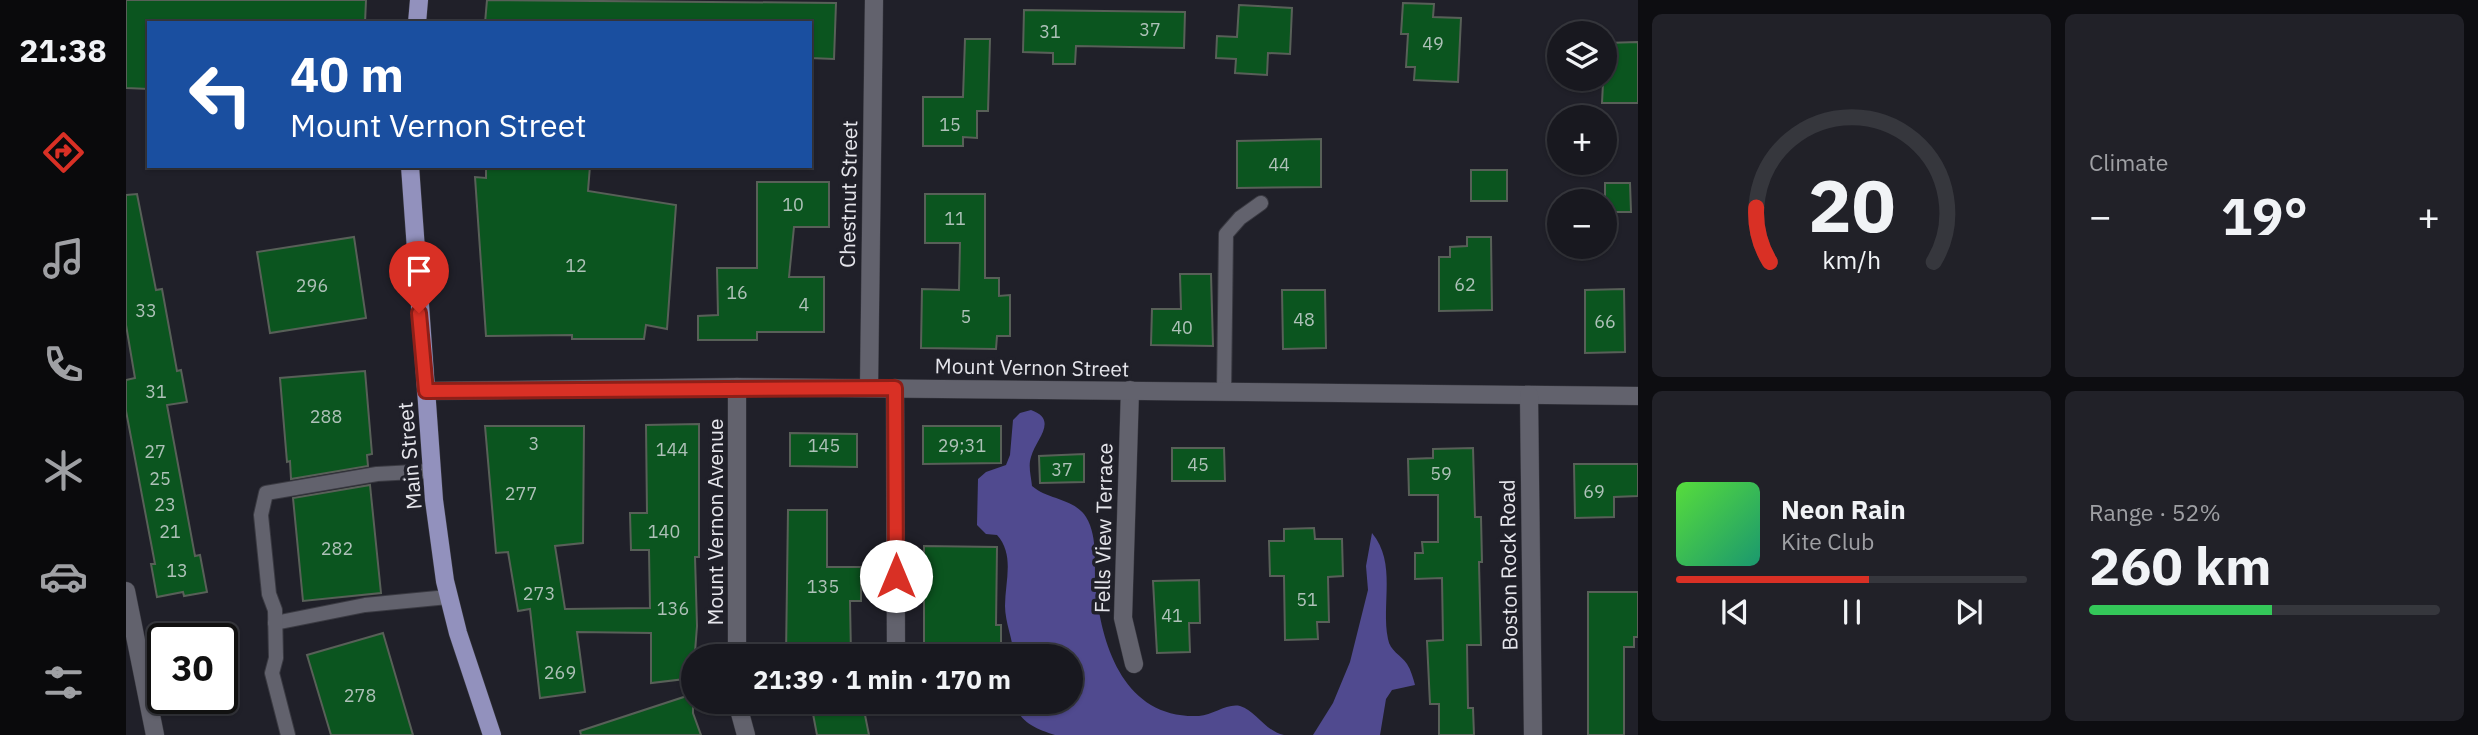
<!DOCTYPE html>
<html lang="en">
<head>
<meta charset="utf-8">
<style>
	body { margin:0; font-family:"IBM Plex Sans",sans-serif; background:#212128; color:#f1f3f6; height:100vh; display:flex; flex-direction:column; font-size:26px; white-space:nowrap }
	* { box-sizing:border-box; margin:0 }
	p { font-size:23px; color:#9fa0a4 }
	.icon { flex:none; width:38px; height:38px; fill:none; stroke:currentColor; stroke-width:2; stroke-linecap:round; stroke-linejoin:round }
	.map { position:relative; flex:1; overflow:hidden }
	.side { display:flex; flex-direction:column; gap:14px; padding:14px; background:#0d0d11; width:840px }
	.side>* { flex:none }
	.banner { position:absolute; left:21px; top:21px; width:665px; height:147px; border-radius:0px; box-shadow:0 2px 5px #0004,0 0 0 2px #36373d; background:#1a4fa0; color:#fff; overflow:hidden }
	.fabs { position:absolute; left:1421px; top:21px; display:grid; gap:14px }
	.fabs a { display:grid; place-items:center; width:70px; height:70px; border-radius:50%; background:#18181f; box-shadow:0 2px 5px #0004,0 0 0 2px #36373d; font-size:35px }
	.speed { position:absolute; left:21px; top:623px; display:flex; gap:14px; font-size:35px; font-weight:700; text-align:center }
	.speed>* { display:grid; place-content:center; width:91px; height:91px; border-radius:50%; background:#18181f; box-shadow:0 2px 5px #0004,0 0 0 2px #36373d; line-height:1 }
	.speed .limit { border:4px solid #111; border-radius:10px; background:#fff; color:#111 }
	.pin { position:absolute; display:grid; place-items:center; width:60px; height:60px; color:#fff; margin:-72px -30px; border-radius:50% 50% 50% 0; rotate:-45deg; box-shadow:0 0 7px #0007 }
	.pin .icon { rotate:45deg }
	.me { position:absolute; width:77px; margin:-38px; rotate:0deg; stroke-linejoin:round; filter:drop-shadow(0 0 5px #0008) }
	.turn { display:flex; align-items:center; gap:24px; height:147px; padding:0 28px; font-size:32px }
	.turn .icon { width:91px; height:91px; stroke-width:2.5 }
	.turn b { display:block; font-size:49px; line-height:60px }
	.big { font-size:52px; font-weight:800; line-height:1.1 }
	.side .widget { flex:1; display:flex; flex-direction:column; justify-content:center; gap:10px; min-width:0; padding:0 24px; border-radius:10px; background:#212128 }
	.side .dial { align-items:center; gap:0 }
	.dial svg { height:182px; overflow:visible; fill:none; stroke:#36373d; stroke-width:7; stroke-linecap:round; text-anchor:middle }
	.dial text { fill:#f1f3f6; stroke:none }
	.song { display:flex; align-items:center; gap:21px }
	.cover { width:84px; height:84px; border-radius:10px; background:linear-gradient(135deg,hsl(110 70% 55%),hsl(160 70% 35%)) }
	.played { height:7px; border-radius:4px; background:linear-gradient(90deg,#d93025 55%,#36373d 55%) }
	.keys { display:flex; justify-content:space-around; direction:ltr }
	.heat { display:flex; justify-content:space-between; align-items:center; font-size:38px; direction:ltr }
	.charge { height:10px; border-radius:5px; background:linear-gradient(90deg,#34c759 52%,#36373d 0) }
	.side .tiles { flex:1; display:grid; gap:14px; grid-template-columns:repeat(2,1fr) }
	.trip { position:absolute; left:555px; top:644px; width:402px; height:70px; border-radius:35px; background:#18181f; box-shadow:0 2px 5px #0004,0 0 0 2px #36373d; font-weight:800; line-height:70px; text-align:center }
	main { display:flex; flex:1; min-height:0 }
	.tabs { display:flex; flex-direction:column; width:126px; justify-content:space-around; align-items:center; background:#0a0a0c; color:#9fa0a4 }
	.tabs .icon { width:49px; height:49px }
	.tabs .selected { color:#d93025 }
	.tabs b { font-size:32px; color:#f1f3f6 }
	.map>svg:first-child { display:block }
	.forest { fill:#504a8f }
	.building { fill:#0b551f; stroke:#586058; stroke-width:2 }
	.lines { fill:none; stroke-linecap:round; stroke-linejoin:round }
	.lane-casing { stroke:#3a3a42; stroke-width:16 }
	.street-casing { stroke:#3a3a42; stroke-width:19 }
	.primary-casing { stroke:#3a3a42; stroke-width:19 }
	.lane { stroke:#62626d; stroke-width:14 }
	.street { stroke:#62626d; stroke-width:18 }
	.primary { stroke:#9291bd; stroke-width:18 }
	.route-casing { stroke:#8d1f18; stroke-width:18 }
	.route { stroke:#d93025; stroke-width:12 }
	.labels { text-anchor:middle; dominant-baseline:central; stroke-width:7; stroke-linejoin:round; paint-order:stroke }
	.number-label { font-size:18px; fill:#aec1b8 }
	.street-label { font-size:21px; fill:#e5e5eb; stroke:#202029 }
</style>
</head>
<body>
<main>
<nav class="tabs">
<b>21:38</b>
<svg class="icon selected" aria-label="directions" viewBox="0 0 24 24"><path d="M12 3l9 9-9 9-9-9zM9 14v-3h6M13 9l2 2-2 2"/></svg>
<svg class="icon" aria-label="music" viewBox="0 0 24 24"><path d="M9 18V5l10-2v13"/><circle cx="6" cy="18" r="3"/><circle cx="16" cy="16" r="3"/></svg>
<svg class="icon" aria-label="phone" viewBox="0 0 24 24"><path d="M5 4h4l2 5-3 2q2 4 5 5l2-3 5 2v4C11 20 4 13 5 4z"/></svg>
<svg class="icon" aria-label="climate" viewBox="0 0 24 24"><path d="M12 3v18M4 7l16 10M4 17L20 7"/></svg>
<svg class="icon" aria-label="car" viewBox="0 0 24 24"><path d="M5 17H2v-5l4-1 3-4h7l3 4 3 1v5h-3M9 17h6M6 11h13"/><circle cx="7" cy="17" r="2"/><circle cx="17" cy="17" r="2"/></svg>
<svg class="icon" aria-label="filters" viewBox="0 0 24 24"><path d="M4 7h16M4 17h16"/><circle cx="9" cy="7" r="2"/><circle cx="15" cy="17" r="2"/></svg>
</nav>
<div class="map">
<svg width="1512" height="735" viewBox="0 0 1512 735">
	<rect width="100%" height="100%" fill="#202029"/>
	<g class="forest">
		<path d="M905 410C933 420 910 439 905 457 902 466 905 476 906 486 922 500 948 498 960 517 973 538 967 568 970 591 977 652 1001 719 1073 716 1087 715 1101 703 1114 706 1130 711 1139 731 1158 735H929C910 729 893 722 888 702H945V656H888C887 640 879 622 879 606 879 581 889 555 871 535L860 534 851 525 852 479 860 472 880 465 884 455 887 420 894 413Z"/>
		<path d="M1246 533C1271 563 1255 604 1262 639 1264 651 1275 655 1281 664 1285 670 1287 678 1289 685L1266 690 1260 699 1254 735H1187L1207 703 1224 662 1242 590 1240 566Z"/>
	</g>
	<g class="building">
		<polygon points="0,0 240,0 239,23 23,23 23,89 0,88"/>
		<polygon points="361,0 710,3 708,59 684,58 684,23 359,23"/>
		<polygon points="1277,3 1308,4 1307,17 1335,18 1332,82 1288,80 1289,67 1280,67 1282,34 1275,34"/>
		<polygon points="1113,5 1166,8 1164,54 1142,53 1141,75 1109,73 1110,59 1090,58 1091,36 1111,37"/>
		<polygon points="898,10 1059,12 1058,48 950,46 949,64 927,64 927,53 897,52"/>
		<polygon points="839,39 864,39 862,111 851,111 851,138 837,137 837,146 797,146 797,97 837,97"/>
		<polygon points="1512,42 1512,103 1476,103 1479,43"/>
		<polygon points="1195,139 1195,187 1111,188 1111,141"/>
		<polygon points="360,166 464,166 462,191 550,205 541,329 520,325 518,339 446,339 446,335 360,336 349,177 360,178"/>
		<rect x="1345" y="170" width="36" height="31"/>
		<polygon points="631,182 703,182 703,227 668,227 663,277 698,277 698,332 631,332 631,340 572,340 572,316 592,315 591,268 631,268"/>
		<polygon points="1479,183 1504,183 1505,212 1479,212"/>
		<polygon points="11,194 30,290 36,289 51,371 55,370 61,402 41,405 69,556 74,555 81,592 58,596 57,592 31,597 25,564 29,564 0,411 0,380 9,378 0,325 0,195"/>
		<polygon points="799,194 859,194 859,278 873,278 873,296 884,295 884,336 871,336 870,349 795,348 796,289 833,290 834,243 799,243"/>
		<polygon points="228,237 240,318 144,333 131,252"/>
		<polygon points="1341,237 1365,237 1366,310 1313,311 1313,257 1324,257 1324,247 1341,246"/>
		<polygon points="1054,274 1085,274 1087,346 1025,345 1026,309 1055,309"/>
		<polygon points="1498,289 1499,352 1459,353 1459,290"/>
		<polygon points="1156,290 1199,290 1200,348 1157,349"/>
		<polygon points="239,371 246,454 241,455 242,466 165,479 164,461 161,462 154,378"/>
		<polygon points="573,424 573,557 569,557 571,626 567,678 525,683 525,633 451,632 459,692 414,698 404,609 392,611 382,552 370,553 359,426 458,426 457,543 429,546 439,609 524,608 523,550 505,550 504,513 521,513 520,425"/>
		<polygon points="797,426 875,426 875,463 797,464"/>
		<polygon points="664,433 731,434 731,467 664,466"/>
		<polygon points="1046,448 1098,448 1099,481 1046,481"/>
		<polygon points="1347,448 1349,517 1355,517 1356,562 1353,562 1355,645 1341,645 1342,708 1347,708 1348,735 1313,735 1313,704 1304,704 1301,641 1317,640 1316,578 1289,579 1289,553 1297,553 1296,542 1312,542 1312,495 1283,495 1282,459 1307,458 1307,449"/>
		<polygon points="958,454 958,482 914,483 913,456"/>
		<polygon points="1448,464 1512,464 1512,496 1488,497 1488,517 1449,518"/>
		<polygon points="244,485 255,593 177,601 167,498"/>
		<polygon points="662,510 701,510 701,567 735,567 735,601 724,601 725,656 660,656"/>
		<polygon points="1188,528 1189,539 1216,539 1217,576 1202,577 1203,622 1191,622 1192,639 1159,640 1158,576 1144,576 1143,541 1158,541 1158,529"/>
		<polygon points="798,546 871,547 870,625 875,625 875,656 798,656"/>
		<polygon points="1073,580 1074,623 1063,623 1064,652 1031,653 1027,581"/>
		<polygon points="1462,592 1512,592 1512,637 1508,637 1508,647 1498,647 1498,735 1462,735"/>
		<polygon points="257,633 287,735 205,735 181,655"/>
		<polygon points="567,694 567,713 575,735 455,735 454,731"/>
		<polygon points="737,705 743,735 691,735 687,714"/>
	</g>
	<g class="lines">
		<defs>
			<g id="lane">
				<polyline points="1098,392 1100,234 1114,218 1135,203"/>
				<polyline points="149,623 239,605 322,597"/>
				<polyline points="162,735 146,673 150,658 149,610 143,594 135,515 140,493 251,474 306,471"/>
			</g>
			<g id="street">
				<polyline points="743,388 748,0"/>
				<polyline points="769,388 770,656"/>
				<polyline points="1004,390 997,618 1008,664"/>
				<polyline points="300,391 611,387 1512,396"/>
				<polyline points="1403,395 1407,735"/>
				<polyline points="0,591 29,735"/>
				<polyline points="611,656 611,387"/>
				<polyline points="611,702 620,735"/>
			</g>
			<g id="primary">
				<polyline points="291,23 293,0"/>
				<polyline points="284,166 308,500 319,581 332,633 366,735"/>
			</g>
		</defs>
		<use href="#lane" class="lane-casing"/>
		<use href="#street" class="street-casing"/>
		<use href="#primary" class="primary-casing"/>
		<use href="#lane" class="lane"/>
		<use href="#street" class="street"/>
		<use href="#primary" class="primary"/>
	</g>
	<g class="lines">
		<defs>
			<polyline id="route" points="293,313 300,391 769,388 770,576"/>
		</defs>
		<use href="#route" class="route-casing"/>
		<use href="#route" class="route"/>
	</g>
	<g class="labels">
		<g class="number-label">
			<text x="1024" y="29">37</text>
			<text x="924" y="31">31</text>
			<text x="1307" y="43">49</text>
			<text x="824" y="124">15</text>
			<text x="1153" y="164">44</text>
			<text x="667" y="204">10</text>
			<text x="829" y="218">11</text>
			<text x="450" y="265">12</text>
			<text x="1339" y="284">62</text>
			<text x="186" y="285">296</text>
			<text x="611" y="292">16</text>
			<text x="678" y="304">4</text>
			<text x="20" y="310">33</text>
			<text x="840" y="316">5</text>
			<text x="1178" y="319">48</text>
			<text x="1479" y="321">66</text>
			<text x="1056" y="327">40</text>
			<text x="30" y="391">31</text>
			<text x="200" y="416">288</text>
			<text x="408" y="443">3</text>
			<text x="698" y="445">145</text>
			<text x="836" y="445">29;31</text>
			<text x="546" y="449">144</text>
			<text x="29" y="451">27</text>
			<text x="1072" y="464">45</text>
			<text x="936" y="469">37</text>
			<text x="1315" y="473">59</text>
			<text x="34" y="478">25</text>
			<text x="1468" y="491">69</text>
			<text x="395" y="493">277</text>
			<text x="39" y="504">23</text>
			<text x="44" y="531">21</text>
			<text x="538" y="531">140</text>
			<text x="211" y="548">282</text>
			<text x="51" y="570">13</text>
			<text x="697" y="586">135</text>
			<text x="413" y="593">273</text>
			<text x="1181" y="599">51</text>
			<text x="547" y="608">136</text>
			<text x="1046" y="615">41</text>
			<text x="434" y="672">269</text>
			<text x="234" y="695">278</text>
		</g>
		<g class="street-label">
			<text transform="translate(722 194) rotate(-89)">Chestnut Street</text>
			<text transform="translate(906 367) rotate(1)">Mount Vernon Street</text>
			<text transform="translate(283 456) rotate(-95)">Main Street</text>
			<text transform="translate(589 522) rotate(-90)">Mount Vernon Avenue</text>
			<text transform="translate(977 528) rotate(-89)">Fells View Terrace</text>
			<text transform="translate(1382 565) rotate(-91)">Boston Rock Road</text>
		</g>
	</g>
</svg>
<div class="fabs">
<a><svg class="icon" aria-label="layers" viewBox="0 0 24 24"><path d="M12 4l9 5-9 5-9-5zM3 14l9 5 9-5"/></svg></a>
<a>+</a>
<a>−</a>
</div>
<div class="speed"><div class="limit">30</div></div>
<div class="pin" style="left:293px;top:313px;background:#d93025"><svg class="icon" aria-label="arrive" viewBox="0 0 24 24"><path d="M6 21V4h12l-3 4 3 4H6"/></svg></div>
<svg class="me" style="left:770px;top:576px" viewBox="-20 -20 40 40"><circle r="19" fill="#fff"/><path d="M0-13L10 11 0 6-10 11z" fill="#d93025"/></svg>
<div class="trip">21:39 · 1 min · 170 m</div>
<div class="banner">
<div class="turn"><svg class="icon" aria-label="left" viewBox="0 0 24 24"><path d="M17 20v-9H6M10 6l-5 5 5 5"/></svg><div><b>40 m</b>Mount Vernon Street</div></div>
</div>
</div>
<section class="side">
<div class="tiles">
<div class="widget dial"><svg viewBox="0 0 100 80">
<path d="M14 69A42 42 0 1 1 86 69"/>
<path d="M14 69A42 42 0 0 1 8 45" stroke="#d93025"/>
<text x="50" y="56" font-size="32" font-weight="700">20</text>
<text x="50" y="72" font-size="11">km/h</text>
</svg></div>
<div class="widget"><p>Climate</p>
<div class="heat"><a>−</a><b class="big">19°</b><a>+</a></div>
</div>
<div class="widget">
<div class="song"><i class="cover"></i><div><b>Neon Rain</b><p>Kite Club</p></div></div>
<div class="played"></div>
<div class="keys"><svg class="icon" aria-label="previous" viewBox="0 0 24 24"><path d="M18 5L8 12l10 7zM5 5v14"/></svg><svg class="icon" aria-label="pause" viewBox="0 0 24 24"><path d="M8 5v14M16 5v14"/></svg><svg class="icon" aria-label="next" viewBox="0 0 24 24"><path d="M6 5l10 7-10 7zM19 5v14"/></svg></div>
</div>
<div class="widget"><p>Range · 52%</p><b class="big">260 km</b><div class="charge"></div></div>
</div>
</section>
</main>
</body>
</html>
